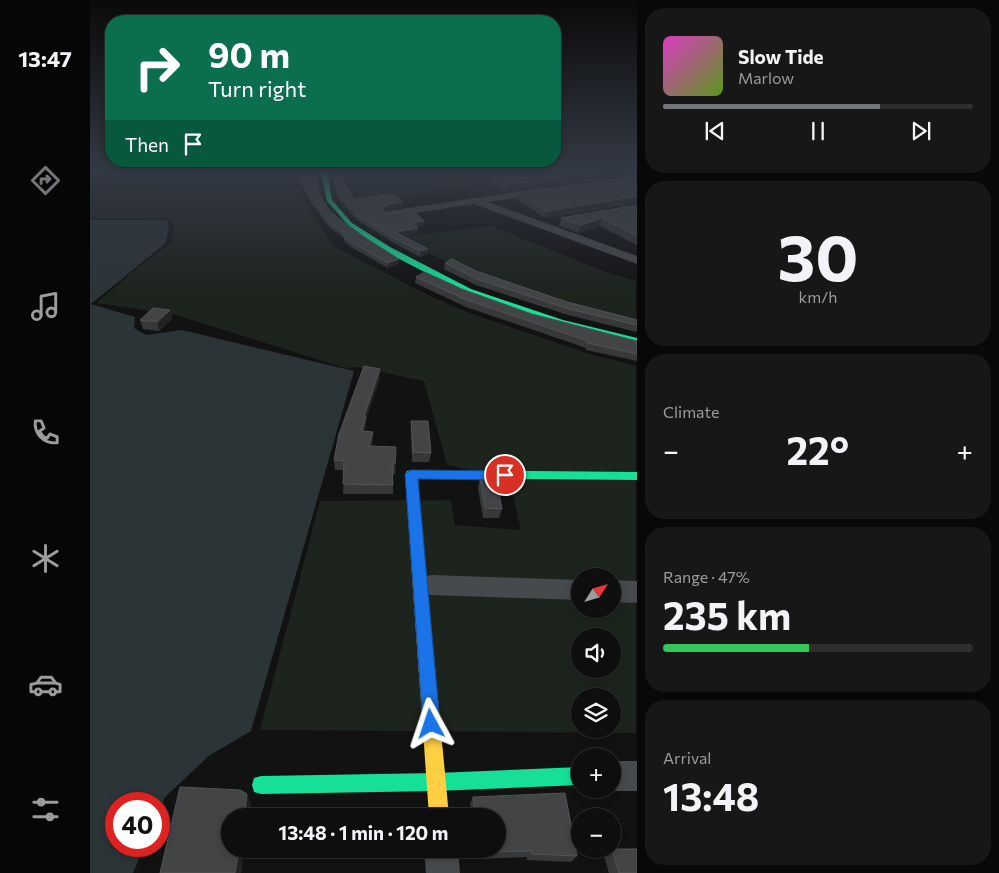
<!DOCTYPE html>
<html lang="en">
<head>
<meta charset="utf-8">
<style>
	body { margin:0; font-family:Commissioner,sans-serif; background:#171717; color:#f1f3f6; height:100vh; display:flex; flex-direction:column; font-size:19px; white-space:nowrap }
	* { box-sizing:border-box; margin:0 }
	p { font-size:16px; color:#9b9c9e }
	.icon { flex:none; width:28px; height:28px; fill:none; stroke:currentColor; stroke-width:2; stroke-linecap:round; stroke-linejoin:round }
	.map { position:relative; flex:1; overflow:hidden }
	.panel { display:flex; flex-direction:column; gap:8px; padding:8px; background:#080808; width:362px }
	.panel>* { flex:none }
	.hud { position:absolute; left:15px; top:15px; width:456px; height:152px; border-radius:20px; box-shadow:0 2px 8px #0003,0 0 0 1px #2e2e2e; background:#0b6e4f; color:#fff; overflow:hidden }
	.needle { width:32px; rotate:53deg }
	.fabs { position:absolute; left:481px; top:568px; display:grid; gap:10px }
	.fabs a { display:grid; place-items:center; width:50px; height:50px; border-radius:50%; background:#0e0e0e; box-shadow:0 2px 8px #0003,0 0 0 1px #2e2e2e; font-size:25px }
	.speed { position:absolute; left:15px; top:792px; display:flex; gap:10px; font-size:25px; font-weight:700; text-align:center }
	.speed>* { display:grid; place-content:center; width:65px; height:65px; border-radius:50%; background:#0e0e0e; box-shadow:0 2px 8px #0003,0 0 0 1px #2e2e2e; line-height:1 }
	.speed .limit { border:8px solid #d22; background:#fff; color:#111 }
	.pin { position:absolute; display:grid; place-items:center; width:42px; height:42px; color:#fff; margin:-21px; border:2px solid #fff; border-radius:50%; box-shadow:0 1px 5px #0007 }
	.me { position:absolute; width:55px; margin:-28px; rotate:355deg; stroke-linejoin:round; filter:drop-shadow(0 0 4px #0008) }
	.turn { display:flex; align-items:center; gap:18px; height:105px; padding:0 20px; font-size:22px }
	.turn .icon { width:65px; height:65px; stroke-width:2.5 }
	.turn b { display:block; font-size:35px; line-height:42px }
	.then { display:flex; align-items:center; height:48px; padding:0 20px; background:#0003; gap:10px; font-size:19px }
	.big { font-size:38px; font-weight:700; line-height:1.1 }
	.panel .widget { flex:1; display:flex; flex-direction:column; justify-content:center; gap:8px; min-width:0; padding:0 18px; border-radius:20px; background:#171717 }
	.panel .dial { align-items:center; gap:0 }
	.dial b { font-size:65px; line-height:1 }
	.song { display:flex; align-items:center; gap:15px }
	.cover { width:60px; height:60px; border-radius:8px; background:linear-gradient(135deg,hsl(310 70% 55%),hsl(90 70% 35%)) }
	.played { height:5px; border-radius:2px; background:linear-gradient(90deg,#72767a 70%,#2e2e2e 70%) }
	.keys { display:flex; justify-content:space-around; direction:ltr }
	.heat { display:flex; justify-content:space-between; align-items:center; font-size:28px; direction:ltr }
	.charge { height:8px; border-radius:4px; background:linear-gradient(90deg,#34c759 47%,#2e2e2e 0) }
	.trip { position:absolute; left:131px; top:808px; width:285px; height:50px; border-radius:25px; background:#0e0e0e; box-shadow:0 2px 8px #0003,0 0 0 1px #2e2e2e; font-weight:700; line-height:50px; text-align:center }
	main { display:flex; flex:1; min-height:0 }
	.menu { display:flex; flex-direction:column; width:90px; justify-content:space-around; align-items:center; background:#060606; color:#9b9c9e }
	.menu .icon { width:35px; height:35px }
	.menu .current { color:#72767a }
	.menu b { font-size:22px; color:#f1f3f6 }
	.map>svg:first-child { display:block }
	.green { fill:#1d231d; fill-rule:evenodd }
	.water { fill:#2b3437 }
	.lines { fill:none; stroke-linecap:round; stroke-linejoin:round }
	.street { fill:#474a4c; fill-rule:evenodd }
	.fast { fill:#16e098; fill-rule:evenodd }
	.slow { fill:#ffcf43; fill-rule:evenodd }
	.wall { fill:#363839 }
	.shaded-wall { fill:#232324 }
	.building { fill:#424446; stroke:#525457 }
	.route { fill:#1a73e8; stroke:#114b97 }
</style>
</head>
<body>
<main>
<nav class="menu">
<b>13:47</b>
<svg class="icon current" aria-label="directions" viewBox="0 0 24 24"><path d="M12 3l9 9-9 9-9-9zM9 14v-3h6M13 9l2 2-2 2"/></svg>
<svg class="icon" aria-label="music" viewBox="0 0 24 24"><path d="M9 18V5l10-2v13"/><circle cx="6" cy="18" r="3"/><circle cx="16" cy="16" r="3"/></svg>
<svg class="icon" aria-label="phone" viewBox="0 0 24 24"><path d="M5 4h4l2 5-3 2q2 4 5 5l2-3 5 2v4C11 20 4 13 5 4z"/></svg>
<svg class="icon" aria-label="climate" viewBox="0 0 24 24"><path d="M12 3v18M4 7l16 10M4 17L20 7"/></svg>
<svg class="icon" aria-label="car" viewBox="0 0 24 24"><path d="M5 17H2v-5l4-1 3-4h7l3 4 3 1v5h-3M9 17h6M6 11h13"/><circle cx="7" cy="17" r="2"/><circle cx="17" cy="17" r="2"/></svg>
<svg class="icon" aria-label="filters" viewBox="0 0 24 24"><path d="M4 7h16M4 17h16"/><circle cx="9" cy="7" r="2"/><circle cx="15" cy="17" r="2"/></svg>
</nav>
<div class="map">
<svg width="547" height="873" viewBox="0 0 547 873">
	<rect width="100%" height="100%" fill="#121213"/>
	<g class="green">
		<path d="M126 171H207L208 180 199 181 204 189 210 188 219 208 243 246 340 296 377 312 499 354 546 366V733L170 730 230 501 361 500 365 525 431 530 419 477 357 465 334 381 265 367 255 368 86 315 6 303 47 268 81 243 84 226 79 218 0 219V180L18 178 28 183ZM490 576H522V609H490ZM490 636H522V669H490ZM490 696H522V729H490Z"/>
		<polygon points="257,171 485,171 270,201 259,184"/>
		<polygon points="401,226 516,272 546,281 546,325 407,284 353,260 308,237"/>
	</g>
	<g class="water">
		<polygon points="11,171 112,171 29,182"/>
		<polygon points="0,220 77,220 79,227 76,243 1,304 45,317 44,328 56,335 92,330 264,371 161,731 120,755 75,797 69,812 69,804 26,804 26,846 54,846 43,873 0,873"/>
	</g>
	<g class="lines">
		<g class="street">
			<polygon points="451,188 456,191 455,193 398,202 547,256 547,264 384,204 299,217 294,214 299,211"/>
			<polygon points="341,575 490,580 490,600 341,595 332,592 329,585 332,578"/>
			<polygon points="522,580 547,581 547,603 522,602"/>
			<polygon points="522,761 547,761 547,791 522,791 515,789 522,789"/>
			<polygon points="334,849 368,849 370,873 336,873"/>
		</g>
		<g class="fast">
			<polygon points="231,171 237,171 242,200 262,223 300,247 381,289 473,320 547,338 547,344 467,324 375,293 294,251 258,225 237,201"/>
			<polygon points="321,470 547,472 547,480 327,478 335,561 333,565 328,567 323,565 321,561 315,474 317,471"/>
			<polygon points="490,767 490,785 346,791 171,794 164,792 162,785 164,778 171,776 346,773"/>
		</g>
		<polygon class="slow" points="328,555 333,557 335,561 359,816 339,816 321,561 323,557"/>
	</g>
	<g class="wall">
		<polygon points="547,171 547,173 414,192 402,184 403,177"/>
		<polygon points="243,172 254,183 264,199 313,207 298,209 295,212 334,226 327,227 328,228 328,233 313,236 337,254 330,257 304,243 267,220 248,198 243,177"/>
		<polygon points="208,174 229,194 239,210 263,230 309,259 308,264 298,268 261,247 254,241 254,238 239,227 222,204 208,178"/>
		<polygon points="547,176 547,203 455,218 427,200 428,193"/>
		<polygon points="547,205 547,245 510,226 489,233 469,226 471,218"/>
		<polygon points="355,263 386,271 477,302 547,320 547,332 478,315 386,285 354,269"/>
		<polygon points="326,277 372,289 442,314 547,341 547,361 496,350 496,348 376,307 325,283"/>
		<polygon points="80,310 82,319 69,331 53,329 50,320"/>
		<polygon points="290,369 290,378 276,419 276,426 274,431 283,432 283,442 281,446 306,447 305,474 303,474 303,494 253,494 254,470 245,470 244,460"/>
		<polygon points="321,421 341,453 339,462 322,462 321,430"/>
		<polygon points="390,478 412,509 409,518 393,518 388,488"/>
		<polygon points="383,797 487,856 481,862 437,860 437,857 388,859 387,849 408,849 408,816 382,816 380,804"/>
		<polygon points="522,849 547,873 519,873 514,856"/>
	</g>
	<g class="shaded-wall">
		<polygon points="515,171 547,171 547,173 414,192 416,185"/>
		<polygon points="547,196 547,203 455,218 457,211"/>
		<polygon points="313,202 313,207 298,209 292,213 292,208 298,204"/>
		<polygon points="512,218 510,226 489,233 491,225"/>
		<polygon points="334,221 334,226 322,228 323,223"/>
		<polygon points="328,228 328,233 305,237 305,232"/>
		<polygon points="338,249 337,254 330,257 330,251"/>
		<polygon points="309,259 308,264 298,268 298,263"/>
		<polygon points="80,310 82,319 69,331 67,322"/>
		<polygon points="290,369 290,378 276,419 276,426 272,440 272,431 274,417"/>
		<polygon points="283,432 283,442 279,455 279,446"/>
		<polygon points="157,794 161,805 160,816 154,816"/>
		<polygon points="149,849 155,849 151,873 145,873"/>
	</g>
	<g class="building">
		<polygon points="450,171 515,171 416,185 403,177"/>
		<polygon points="243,172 252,172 254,183 264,199 304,194 313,202 298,204 292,208 293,211 299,214 322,210 334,221 323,223 328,228 305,232 338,249 330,251 304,238 267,215 248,193"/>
		<polygon points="226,173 229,194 239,210 263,230 309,259 298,263 261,242 253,236 257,235 239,222 222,199 208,174"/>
		<polygon points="547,176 547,196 457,211 428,193"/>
		<polygon points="547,205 547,236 512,218 491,225 471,218"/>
		<polygon points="362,259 386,271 477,302 547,320 547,325 479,309 387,279 355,263"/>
		<polygon points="335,272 372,289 442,314 547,341 547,354 498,343 498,341 377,300 326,277"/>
		<polygon points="63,308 80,310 67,322 50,320"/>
		<polygon points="274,366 290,369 274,417 276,417 272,431 283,432 279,446 306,447 305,464 302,464 303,485 253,484 254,461 244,460 249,434"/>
		<polygon points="321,421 338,421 341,453 323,452"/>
		<polygon points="390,478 406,478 412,509 395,508"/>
		<polygon points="90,787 150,790 157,794 154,816 140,816 140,849 149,849 145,873 70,873"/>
		<polygon points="475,793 487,856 442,854 441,851 391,852 391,849 408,849 408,816 386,816 383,797"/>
		<polygon points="522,849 547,849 547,873 529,873"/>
	</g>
	<linearGradient id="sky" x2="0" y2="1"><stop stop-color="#0a0a0a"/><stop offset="0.58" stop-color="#333944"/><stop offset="1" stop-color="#333944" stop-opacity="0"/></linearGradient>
	<rect width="547" height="293" fill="url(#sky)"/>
	<polygon class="route" points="321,470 415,471 421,475 415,480 328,479 350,724 348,730 341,733 335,730 333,724 315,474"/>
</svg>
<div class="fabs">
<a><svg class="needle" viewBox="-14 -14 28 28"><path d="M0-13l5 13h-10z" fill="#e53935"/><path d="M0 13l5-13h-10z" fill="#9b9c9e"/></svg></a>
<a><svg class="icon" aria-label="sound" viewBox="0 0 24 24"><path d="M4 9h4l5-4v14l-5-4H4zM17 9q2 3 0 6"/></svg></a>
<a><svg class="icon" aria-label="layers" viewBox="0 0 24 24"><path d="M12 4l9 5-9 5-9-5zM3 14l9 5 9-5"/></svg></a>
<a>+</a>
<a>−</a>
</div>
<div class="speed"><div class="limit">40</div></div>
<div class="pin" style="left:415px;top:475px;background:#d93025"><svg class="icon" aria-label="arrive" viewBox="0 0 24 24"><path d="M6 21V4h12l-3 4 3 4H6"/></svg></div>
<svg class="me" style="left:341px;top:724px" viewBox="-20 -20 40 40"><path d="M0-17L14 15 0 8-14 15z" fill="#1a73e8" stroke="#fff" stroke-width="4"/></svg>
<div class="trip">13:48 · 1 min · 120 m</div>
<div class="hud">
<div class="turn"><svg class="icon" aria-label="right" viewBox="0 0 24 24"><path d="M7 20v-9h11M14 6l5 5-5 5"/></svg><div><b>90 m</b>Turn right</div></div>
<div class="then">Then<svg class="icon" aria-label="arrive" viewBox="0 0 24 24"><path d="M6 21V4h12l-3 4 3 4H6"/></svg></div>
</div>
</div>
<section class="panel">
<div class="widget">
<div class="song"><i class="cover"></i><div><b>Slow Tide</b><p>Marlow</p></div></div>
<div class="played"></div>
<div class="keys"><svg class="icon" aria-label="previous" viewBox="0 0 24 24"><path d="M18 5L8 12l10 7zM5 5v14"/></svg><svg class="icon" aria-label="pause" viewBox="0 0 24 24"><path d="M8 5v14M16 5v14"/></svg><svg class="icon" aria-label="next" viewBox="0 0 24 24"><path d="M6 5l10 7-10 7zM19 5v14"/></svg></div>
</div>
<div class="widget dial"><b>30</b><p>km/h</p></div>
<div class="widget"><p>Climate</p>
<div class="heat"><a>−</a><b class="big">22°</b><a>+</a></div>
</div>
<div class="widget"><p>Range · 47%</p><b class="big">235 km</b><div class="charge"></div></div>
<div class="widget"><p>Arrival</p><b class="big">13:48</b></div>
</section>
</main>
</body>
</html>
